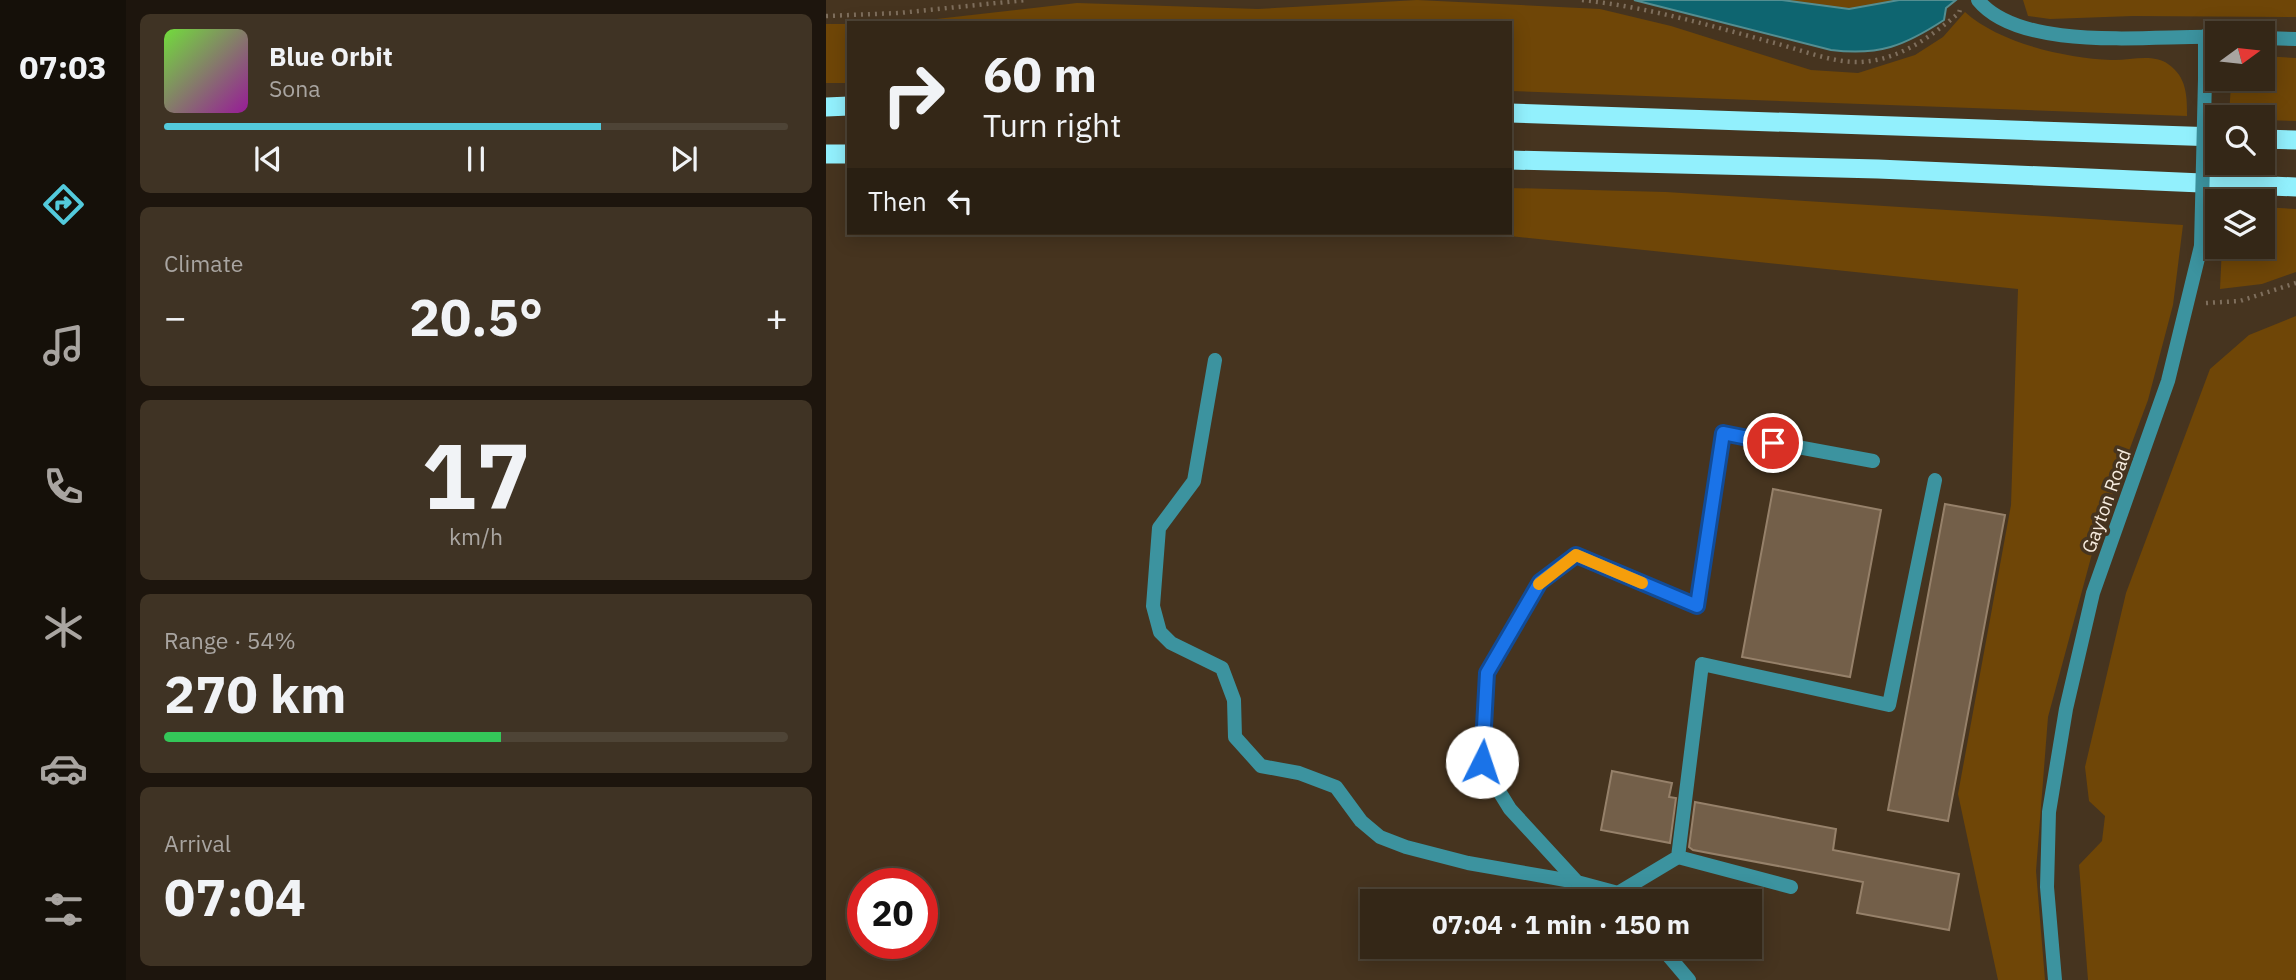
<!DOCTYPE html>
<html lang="en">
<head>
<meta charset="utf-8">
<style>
	body { margin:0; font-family:"IBM Plex Sans",sans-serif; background:#3f3324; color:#f1f3f6; height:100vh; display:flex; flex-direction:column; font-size:26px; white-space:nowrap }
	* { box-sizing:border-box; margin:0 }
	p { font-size:23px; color:#a9a5a1 }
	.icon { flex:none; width:38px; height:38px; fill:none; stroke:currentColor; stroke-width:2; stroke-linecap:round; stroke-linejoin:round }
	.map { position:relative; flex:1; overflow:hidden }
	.side { display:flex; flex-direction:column; gap:14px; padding:14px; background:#1d150d; width:700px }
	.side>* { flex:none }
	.top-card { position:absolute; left:21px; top:21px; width:665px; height:214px; border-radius:0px; box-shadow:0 4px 18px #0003,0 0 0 2px #4e4436; background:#342717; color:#f1f3f6; overflow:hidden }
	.needle { width:46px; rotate:75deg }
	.buttons { position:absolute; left:1379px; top:21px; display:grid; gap:14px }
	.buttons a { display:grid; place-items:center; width:70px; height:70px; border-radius:0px; background:#342717; box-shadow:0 4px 18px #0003,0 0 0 2px #4e4436; font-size:35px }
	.speed { position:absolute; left:21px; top:868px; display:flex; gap:14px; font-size:35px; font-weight:700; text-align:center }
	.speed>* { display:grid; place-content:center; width:91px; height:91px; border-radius:50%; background:#342717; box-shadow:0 4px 18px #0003,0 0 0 2px #4e4436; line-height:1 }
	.speed .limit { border:10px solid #d22; background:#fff; color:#111 }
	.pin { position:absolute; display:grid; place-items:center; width:60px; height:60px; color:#fff; margin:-30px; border:4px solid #fff; border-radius:50%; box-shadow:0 2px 7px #0007 }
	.me { position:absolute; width:77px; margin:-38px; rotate:4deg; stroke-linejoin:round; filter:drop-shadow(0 0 5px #0008) }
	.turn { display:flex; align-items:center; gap:24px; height:147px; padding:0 21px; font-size:32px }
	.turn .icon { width:91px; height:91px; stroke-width:2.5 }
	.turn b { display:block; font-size:49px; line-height:60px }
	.then { display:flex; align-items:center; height:66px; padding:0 21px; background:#0003; gap:14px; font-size:26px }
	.big { font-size:52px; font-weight:700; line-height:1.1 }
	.side .card { flex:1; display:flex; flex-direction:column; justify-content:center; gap:10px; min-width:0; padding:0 24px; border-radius:10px; background:#3f3324 }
	.side .dial { align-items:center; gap:0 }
	.dial b { font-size:91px; line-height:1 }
	.song { display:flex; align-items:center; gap:21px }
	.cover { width:84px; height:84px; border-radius:10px; background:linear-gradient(135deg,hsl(100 70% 55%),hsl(300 70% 35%)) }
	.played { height:7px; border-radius:4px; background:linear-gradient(90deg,#53cadc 70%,#4e4436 70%) }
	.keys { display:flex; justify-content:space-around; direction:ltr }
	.heat { display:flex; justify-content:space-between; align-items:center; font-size:38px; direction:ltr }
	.charge { height:10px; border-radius:5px; background:linear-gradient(90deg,#34c759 54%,#4e4436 0) }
	.trip { position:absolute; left:534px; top:889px; width:402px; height:70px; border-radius:0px; background:#342717; box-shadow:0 4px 18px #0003,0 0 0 2px #4e4436; font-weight:700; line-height:70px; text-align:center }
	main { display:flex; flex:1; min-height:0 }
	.dock { display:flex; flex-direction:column; width:126px; justify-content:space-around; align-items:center; background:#151009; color:#a9a5a1 }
	.dock .icon { width:49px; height:49px }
	.dock .active { color:#53cadc }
	.dock b { font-size:32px; color:#f1f3f6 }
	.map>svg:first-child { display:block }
	.green { fill:#6f4607 }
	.water { fill:#0e6570; stroke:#548e91; stroke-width:2 }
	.building { fill:#735f49; stroke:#96816a; stroke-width:2 }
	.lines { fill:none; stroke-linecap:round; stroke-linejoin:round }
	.path { stroke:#7e6e5c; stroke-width:4.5; stroke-dasharray:2 5; stroke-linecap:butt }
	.service { stroke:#3c939f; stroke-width:14 }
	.minor { stroke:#3c939f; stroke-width:14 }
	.trunk { stroke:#92f0fd; stroke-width:19 }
	.minor-bridge { stroke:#3c939f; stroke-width:14 }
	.route-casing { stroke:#114b97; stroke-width:18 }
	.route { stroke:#1a73e8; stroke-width:12 }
	.slow { stroke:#f59e0b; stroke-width:12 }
	.labels { text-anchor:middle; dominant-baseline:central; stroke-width:7; stroke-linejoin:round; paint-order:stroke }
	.street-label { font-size:19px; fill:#f7ecdf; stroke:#46341f }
</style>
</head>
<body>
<main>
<nav class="dock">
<b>07:03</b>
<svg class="icon active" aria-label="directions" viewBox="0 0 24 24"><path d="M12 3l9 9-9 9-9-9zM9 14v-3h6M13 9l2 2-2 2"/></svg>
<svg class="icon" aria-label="music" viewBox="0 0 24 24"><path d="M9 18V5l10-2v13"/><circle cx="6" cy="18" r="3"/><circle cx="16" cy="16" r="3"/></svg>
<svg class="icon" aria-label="phone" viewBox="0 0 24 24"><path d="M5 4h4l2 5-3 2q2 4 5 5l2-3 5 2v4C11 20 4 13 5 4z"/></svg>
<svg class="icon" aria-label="climate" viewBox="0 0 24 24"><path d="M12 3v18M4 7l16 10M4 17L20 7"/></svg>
<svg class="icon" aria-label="car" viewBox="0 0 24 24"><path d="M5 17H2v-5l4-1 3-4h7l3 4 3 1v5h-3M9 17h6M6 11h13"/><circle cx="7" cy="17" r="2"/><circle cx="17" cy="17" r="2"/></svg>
<svg class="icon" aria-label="filters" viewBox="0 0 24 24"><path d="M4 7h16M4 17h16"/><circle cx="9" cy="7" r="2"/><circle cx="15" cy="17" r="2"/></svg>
</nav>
<section class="side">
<div class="card">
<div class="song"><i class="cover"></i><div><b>Blue Orbit</b><p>Sona</p></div></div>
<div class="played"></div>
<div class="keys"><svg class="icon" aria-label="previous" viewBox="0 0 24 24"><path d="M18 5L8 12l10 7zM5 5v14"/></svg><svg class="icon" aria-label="pause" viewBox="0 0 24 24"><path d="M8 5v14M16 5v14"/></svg><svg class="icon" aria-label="next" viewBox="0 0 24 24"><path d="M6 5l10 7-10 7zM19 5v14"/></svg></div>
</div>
<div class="card"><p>Climate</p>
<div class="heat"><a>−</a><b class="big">20.5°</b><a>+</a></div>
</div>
<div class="card dial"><b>17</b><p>km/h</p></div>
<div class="card"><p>Range · 54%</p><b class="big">270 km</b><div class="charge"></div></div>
<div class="card"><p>Arrival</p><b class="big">07:04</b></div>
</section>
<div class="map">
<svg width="1470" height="980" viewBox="0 0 1470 980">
	<rect width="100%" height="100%" fill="#46341f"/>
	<g class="green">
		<path d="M591 0 774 9 845 26 985 70 1032 73 1089 55 1117 37 1139 12C1173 43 1239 58 1285 60 1303 61 1326 53 1342 64 1361 77 1361 96 1361 116L684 91V23H75L251 3 432 9Z"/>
		<polygon points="956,0 1073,0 1023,9"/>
		<polygon points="1197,0 1470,0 1470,17 1307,16 1224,19 1202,16"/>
		<rect x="0" y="24" width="23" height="59"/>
		<polygon points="1437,56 1470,58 1470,121 1437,120 1437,117 1410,117 1403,114 1405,85 1410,79 1437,79"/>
		<polygon points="684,188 840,192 1357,225 1347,305 1322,400 1270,539 1222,717 1210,871 1219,980 1172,980 1132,794 1185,505 1192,289 655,233 684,233"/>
		<polygon points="1437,207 1470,209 1470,272 1436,284 1394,289 1396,247 1437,247"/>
		<polygon points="1470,316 1470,980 1262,980 1253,865 1276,841 1279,816 1263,801 1259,767 1300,593 1384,369 1423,335"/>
	</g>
	<path class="water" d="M808 0H956L1023 9 1073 0H1130L1120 8 1118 20C1078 46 1053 56 1005 50Z"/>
	<g class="building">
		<polygon points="947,489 1055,510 1024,677 916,657"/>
		<polygon points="1119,504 1179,515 1122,821 1062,810"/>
		<polygon points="786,771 846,783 843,797 850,798 844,843 775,830"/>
		<polygon points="869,802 1010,829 1007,850 1133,874 1123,930 1031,913 1037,882 867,850 863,847"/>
	</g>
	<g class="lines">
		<g class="path">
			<path d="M756 0C821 7 882 25 945 42 973 49 1006 63 1034 62 1074 60 1104 37 1133 13L1135 6"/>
			<polyline points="0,16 73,13 200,0"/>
			<polyline points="1380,303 1414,301 1470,283"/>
		</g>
		<g class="service">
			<polyline points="389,360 368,481 333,528 327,606 334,632 345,643 396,668 408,700 409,737 435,766 473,773 510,787 535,821 554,837 580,847 642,863 751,882"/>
			<polyline points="852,857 965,887"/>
			<polyline points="792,893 751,882 684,809 655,762 661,673 714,582 750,555 871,606 897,433 1047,461"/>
			<polyline points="799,901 792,893 852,857 876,664 1063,705 1109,480"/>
			<polyline points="835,947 863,980"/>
		</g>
		<g class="minor">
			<path d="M1152 0C1195 53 1328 35 1391 37"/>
			<polyline points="1379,36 1379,79"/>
			<polyline points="1437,38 1470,39"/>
			<polyline points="1229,980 1221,887 1223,812 1240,709 1267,593 1342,381 1375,246"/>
		</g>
		<g class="trunk">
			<polyline points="0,107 23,106"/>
			<polyline points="684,113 1391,137"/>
			<polyline points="1437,139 1470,140"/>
			<polyline points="0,154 23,154"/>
			<polyline points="684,160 1052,169 1470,187"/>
		</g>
		<polyline class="minor-bridge" points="1375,246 1379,79"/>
	</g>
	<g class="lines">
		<defs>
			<polyline id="route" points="656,762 661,673 714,582 750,555 871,606 897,433 947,443"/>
		</defs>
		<use href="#route" class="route-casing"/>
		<use href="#route" class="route"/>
		<polyline class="slow" points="713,584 750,555 816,583"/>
	</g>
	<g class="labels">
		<g class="street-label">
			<text transform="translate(1280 501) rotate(-70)">Gayton Road</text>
		</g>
	</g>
</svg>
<div class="buttons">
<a><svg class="needle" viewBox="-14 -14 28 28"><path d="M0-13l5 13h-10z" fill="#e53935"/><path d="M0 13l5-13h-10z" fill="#a9a5a1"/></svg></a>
<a><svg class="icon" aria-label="search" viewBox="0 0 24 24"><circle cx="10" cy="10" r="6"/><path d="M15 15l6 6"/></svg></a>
<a><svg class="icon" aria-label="layers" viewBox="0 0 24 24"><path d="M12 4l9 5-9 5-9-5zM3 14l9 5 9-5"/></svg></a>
</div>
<div class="speed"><div class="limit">20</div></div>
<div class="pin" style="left:947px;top:443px;background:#d93025"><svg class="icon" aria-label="arrive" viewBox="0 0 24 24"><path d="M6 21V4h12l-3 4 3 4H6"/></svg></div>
<svg class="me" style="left:656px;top:762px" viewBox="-20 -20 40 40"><circle r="19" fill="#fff"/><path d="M0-13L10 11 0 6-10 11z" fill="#1a73e8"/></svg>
<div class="trip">07:04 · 1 min · 150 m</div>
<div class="top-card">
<div class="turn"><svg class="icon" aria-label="right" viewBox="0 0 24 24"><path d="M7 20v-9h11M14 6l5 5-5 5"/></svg><div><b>60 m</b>Turn right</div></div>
<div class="then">Then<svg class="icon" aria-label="left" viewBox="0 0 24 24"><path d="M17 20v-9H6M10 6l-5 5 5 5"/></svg></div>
</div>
</div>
</main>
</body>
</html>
